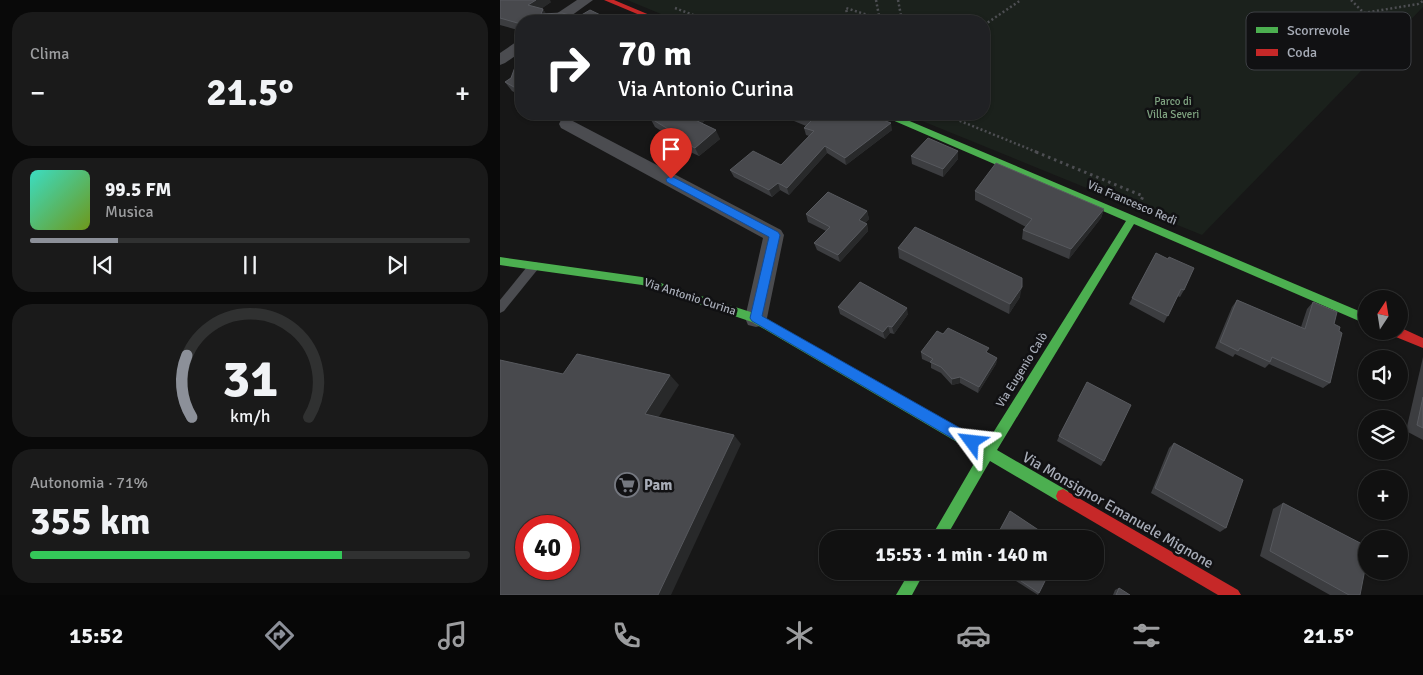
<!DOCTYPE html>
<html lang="it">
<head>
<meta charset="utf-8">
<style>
	body { margin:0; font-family:Signika,sans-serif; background:#1a1a1a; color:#f1f3f6; height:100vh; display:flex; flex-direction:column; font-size:19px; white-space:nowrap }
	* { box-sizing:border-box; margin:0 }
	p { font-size:16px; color:#9c9d9f }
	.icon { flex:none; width:28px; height:28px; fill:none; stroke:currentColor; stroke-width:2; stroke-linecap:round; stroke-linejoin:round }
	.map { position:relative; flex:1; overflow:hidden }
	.drawer { display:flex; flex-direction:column; gap:12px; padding:12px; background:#090909; width:500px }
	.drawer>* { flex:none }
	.banner { position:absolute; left:15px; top:15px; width:475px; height:105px; border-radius:20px; box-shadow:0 1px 4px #0004,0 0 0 1px #303131; background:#202124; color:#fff; overflow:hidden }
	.needle { width:32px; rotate:12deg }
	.tools { position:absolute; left:858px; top:290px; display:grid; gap:10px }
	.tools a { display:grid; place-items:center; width:50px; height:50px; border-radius:50%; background:#111; box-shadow:0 1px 4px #0004,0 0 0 1px #303131; font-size:25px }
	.speed { position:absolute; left:15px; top:515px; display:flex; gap:10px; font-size:25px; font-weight:700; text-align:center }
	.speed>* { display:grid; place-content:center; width:65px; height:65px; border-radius:50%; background:#111; box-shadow:0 1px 4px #0004,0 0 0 1px #303131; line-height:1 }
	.speed .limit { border:8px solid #d22; background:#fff; color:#111 }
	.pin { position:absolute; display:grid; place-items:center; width:42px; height:42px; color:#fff; margin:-51px -21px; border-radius:50% 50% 50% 0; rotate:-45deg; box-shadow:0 0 5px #0007 }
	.pin .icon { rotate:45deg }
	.me { position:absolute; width:55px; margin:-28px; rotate:300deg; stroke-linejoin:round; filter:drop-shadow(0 0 4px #0008) }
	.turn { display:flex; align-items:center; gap:18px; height:105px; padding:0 20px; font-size:22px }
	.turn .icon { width:65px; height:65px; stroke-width:2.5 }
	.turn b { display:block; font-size:35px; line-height:42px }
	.big { font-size:38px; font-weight:700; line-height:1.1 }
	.drawer .card { flex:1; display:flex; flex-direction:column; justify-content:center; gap:8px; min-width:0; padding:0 18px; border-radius:20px; background:#1a1a1a }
	.drawer .dial { align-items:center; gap:0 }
	.dial svg { height:130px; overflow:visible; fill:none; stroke:#303131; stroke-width:7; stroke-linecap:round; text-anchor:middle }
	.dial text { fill:#f1f3f6; stroke:none }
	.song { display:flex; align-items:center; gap:15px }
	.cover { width:60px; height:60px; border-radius:8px; background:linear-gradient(135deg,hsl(170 70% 55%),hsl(80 70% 35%)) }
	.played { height:5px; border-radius:2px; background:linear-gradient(90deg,#8c9099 20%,#303131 20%) }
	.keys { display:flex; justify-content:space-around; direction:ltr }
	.heat { display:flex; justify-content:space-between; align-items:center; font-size:28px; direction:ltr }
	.charge { height:8px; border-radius:4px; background:linear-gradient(90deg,#34c759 71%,#303131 0) }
	.trip { position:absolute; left:319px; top:530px; width:285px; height:50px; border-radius:20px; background:#111; box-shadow:0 1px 4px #0004,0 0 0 1px #303131; font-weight:700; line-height:50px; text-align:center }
	.tabs { display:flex; height:80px; justify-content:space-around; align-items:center; background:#070707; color:#9c9d9f }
	.tabs .icon { width:35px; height:35px }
	.tabs .selected { color:#8c9099 }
	.tabs b { font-size:22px; color:#f1f3f6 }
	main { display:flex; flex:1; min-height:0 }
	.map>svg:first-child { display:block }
	.green { fill:#1b211c }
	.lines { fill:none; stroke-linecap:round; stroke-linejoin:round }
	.path-far1 { stroke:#4d4e52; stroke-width:2.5; stroke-dasharray:2 2.5; stroke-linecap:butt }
	.path { stroke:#4d4e52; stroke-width:3; stroke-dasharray:2.5 4; stroke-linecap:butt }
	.lane { fill:#4b4c50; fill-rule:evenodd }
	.street { fill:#4b4c50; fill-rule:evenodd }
	.fast { fill:#4caf50; fill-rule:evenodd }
	.jam { fill:#c62828; fill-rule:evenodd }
	.wall { fill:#3c3d40 }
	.shaded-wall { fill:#28292a }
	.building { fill:#48494d; stroke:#57595e; fill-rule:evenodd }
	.route { fill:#1a73e8; stroke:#114b97 }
	.labels { text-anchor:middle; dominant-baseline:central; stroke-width:5; stroke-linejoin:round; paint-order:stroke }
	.far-park-label { font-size:11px; fill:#7fa381; stroke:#111113 }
	.street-label { font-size:12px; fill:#a8adb8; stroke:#111113 }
	.near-poi-label { font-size:15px; font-weight:bold; fill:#a8adb8; stroke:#111113; text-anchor:start }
	.near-street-label { font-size:15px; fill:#a8adb8; stroke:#111113 }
	.key { fill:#111113; stroke:#3e4045; stroke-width:1 }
	.key-label { font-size:14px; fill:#a8adb8 }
</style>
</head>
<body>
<main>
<section class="drawer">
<div class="card"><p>Clima</p>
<div class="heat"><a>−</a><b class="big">21.5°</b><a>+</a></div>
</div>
<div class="card">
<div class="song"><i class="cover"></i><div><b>99.5 FM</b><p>Musica</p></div></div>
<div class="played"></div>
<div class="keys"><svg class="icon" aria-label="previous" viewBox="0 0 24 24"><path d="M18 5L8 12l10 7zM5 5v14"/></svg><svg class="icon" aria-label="pause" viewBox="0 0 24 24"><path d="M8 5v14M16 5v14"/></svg><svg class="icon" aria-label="next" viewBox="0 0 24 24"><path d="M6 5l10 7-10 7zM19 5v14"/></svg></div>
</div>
<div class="card dial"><svg viewBox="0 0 100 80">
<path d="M14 69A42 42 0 1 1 86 69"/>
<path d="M14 69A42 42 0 0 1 11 31" stroke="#8c9099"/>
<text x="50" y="56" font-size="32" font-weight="700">31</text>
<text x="50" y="72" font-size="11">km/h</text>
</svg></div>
<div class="card"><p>Autonomia · 71%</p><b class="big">355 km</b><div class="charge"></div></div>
</section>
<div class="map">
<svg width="923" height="595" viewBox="0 0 923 595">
	<rect width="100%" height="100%" fill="#171717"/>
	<polygon class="green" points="127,0 923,0 923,7 702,235 405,114 484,114 484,21 178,21"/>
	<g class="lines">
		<g class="path-far1">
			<polyline points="376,0 380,21"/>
			<polyline points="398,0 402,21"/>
			<polyline points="851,0 864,13 918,4 923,1"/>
			<polyline points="175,8 209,21"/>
			<polyline points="348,21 346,8 380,19"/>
			<polyline points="484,25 521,0"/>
			<polyline points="443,114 539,153"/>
		</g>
		<polyline class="path" points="536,152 643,196 641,201"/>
		<polygon class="lane" points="34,262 38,263 39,266 38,269 4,311 0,313 0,300 30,263"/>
		<g class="street">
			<polygon points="77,0 93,0 64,21 48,21 50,18"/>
			<polygon points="21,41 21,52 5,63 0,65 0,53 16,42"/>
			<polygon points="67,118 281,230 284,235 267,318 264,325 256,327 248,325 245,318 263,238 61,128 59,124 61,120"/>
		</g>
		<g class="fast">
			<polygon points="382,114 393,114 866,314 866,324 634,224 497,450 568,491 570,496 568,501 563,503 558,501 490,461 445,539 430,539 479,455 252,322 142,285 0,265 0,257 142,277 260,315 486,444 626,221 383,116"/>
			<polygon points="410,571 425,571 412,595 396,595"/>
		</g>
		<g class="jam">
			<polygon points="104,0 114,0 164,21 154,21"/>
			<polygon points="899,327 923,338 923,348 891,335 889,331 899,331"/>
			<polygon points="563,489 738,590 741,595 718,595 558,501 556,496 558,491"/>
		</g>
	</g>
	<g class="wall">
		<polygon points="0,0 51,2 42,8 46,14 113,21 21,21 21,31 0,25"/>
		<polygon points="21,65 21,96 12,91 5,82 11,78"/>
		<polygon points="157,114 213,114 202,123 220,139 199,156 173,144 169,136 155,127 150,118"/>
		<polygon points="282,114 367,114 392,130 346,165 327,153 289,195 280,190 272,197 234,177 230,170 281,165 309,136 306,135 304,128 306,126 282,116"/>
		<polygon points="411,156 458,159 443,177 412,164"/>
		<polygon points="475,191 604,209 601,218 569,259 522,239 523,230 526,227 475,200"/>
		<polygon points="367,211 369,219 365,223 367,224 368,231 340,262 317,250 314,243 326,231 308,222 306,214"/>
		<polygon points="398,248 520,297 509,314 399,258"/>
		<polygon points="656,253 684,290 680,297 677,296 664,323 629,304"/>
		<polygon points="737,300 801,327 807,309 813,302 834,324 830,383 823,388 769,364 765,368 735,354 733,357 715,348 732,307"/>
		<polygon points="338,307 408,314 394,334 390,333 385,339 340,314"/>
		<polygon points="443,334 497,358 496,364 478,393 460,383 452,385 441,373 431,368 431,363 422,359 421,352"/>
		<polygon points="923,357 923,440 906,431"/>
		<polygon points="559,436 604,461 601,466 557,441"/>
		<polygon points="674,443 726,528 720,532 651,493 669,448"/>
		<polygon points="783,503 860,595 830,595 760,556 773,509"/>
		<polygon points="500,571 550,571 538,595"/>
		<polygon points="619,588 630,595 613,595 615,590"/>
	</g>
	<g class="shaded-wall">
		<polygon points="36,0 50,0 51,2 34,14 28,5"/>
		<polygon points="43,9 48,17 41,14"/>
		<polygon points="199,114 213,114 197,127 193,119"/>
		<polygon points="391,123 392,130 346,165 345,158"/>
		<polygon points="216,130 220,139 199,156 195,148"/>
		<polygon points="325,146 327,153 289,195 287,188"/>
		<polygon points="458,151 458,159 443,177 443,169"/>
		<polygon points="278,183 280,190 272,197 269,190"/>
		<polygon points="604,209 601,218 569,259 571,249"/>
		<polygon points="367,211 369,219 361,227 359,220"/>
		<polygon points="367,224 368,231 340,262 338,255"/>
		<polygon points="522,287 520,297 509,314 510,304"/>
		<polygon points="407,308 408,314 394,334 392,327"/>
		<polygon points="388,326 390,333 385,339 383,332"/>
		<polygon points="497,358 496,364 478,393 479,387"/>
		<polygon points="170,375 179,385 155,423 145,414"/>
		<polygon points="460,377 460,383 452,385 452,379"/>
		<polygon points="234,435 241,444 171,595 158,595"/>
	</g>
	<g class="building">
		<polygon points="0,0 36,0 28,5 43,9 41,14 62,13 78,17 90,10 113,21 21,21 21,24 0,18"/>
		<polygon points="21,65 21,91 5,82 11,78 15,67"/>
		<polygon points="157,114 199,114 193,119 216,130 195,148 169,135 173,132 150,118"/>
		<polygon points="293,114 367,114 391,123 345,158 325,146 287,188 278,183 269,190 230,170 253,151 281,165 314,131 304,128 311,121"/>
		<polygon points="428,138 458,151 443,169 411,156"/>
		<polygon points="496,163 604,209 571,249 523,230 532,219 475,191"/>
		<polygon points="328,192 367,211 359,220 367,224 338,255 314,243 330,227 306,214"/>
		<polygon points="415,227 522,278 522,287 510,304 398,248"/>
		<polygon points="656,253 668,259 669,257 694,268 684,290 681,289 668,316 632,298"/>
		<polygon points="360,282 407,308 392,327 388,326 383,332 338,307"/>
		<polygon points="737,300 805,329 813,302 837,312 834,324 840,327 839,331 842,333 830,383 772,357 770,362 740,348 738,351 720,342"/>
		<polygon points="448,328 489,348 486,352 497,358 479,387 460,377 452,379 441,367 430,362 433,359 421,352 437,331 443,334"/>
		<path d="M77 354 170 375 145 414 234 435 158 595H0V360L63 374ZM26 526H69V569H26Z"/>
		<polygon points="587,382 631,405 604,461 559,436"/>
		<polygon points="923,397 923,428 917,425"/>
		<polygon points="674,443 743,480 726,528 655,488"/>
		<polygon points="783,503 866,546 866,564 860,595 849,595 770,551"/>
		<polygon points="510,511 552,539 495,539"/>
		<polygon points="506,571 550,571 539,593"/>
		<polygon points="619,588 630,595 616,595"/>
	</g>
	<polygon class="route" points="171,176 278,232 280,235 262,316 476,437 478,442 476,447 472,448 467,447 252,321 250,318 269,237 167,182 166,179"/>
	<defs>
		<symbol id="supermarket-ring" viewBox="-11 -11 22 22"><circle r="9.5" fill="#111113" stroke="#757880" stroke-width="1.5"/><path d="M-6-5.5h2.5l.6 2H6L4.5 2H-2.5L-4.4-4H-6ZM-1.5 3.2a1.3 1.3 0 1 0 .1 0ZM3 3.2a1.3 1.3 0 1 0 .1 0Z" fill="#757880"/></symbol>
	</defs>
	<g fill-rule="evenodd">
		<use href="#supermarket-ring" x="113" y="471" width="28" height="28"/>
	</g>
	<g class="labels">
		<g class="far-park-label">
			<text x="673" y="101">Parco di<tspan x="673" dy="13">Villa Severi</tspan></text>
		</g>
		<g class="street-label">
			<text transform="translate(632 203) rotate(23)">Via Francesco Redi</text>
			<text transform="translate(190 297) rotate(18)">Via Antonio Curina</text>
			<text transform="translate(522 370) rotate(-58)">Via Eugenio Calò</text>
		</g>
		<g class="near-poi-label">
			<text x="144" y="485">Pam</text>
		</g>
		<g class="near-street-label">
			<text transform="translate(618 510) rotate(30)">Via Monsignor Emanuele Mignone</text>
		</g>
	</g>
	<rect x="746" y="12" width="165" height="58" rx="8" class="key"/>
	<rect x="756" y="27" width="22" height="6" fill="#4caf50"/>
	<rect x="756" y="49" width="22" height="7" fill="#c62828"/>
	<g class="key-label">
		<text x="787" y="35">Scorrevole</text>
		<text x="787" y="57">Coda</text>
	</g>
</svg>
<div class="tools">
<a><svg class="needle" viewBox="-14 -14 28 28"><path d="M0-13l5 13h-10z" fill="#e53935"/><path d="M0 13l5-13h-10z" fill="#9c9d9f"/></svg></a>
<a><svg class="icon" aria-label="sound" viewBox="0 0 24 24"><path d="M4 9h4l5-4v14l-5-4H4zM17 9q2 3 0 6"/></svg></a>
<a><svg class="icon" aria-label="layers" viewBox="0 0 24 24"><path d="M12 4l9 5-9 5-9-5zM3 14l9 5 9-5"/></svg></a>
<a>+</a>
<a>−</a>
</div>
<div class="speed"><div class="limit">40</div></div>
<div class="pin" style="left:171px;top:179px;background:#d93025"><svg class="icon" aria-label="arrive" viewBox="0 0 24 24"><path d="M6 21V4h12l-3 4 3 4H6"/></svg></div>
<svg class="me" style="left:472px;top:442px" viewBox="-20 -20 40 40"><path d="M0-17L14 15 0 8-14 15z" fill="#1a73e8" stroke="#fff" stroke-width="4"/></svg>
<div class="trip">15:53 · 1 min · 140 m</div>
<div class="banner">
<div class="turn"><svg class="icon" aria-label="right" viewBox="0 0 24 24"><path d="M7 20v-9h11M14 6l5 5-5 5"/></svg><div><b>70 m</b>Via Antonio Curina</div></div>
</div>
</div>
</main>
<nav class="tabs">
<b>15:52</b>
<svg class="icon selected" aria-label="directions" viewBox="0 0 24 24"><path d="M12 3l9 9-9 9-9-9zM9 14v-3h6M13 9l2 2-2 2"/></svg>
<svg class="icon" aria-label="music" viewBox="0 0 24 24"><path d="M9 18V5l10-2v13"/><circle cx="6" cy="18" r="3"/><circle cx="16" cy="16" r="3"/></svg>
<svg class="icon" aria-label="phone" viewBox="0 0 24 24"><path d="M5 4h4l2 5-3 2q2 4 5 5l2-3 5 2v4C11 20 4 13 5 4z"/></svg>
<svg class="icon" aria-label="climate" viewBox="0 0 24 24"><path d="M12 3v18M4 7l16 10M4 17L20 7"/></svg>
<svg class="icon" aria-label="car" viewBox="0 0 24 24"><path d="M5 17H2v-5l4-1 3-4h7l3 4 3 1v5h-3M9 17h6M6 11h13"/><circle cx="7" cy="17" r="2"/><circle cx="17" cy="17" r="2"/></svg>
<svg class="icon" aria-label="filters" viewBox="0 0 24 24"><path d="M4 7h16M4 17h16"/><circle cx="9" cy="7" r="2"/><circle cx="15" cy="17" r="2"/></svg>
<b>21.5°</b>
</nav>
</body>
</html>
